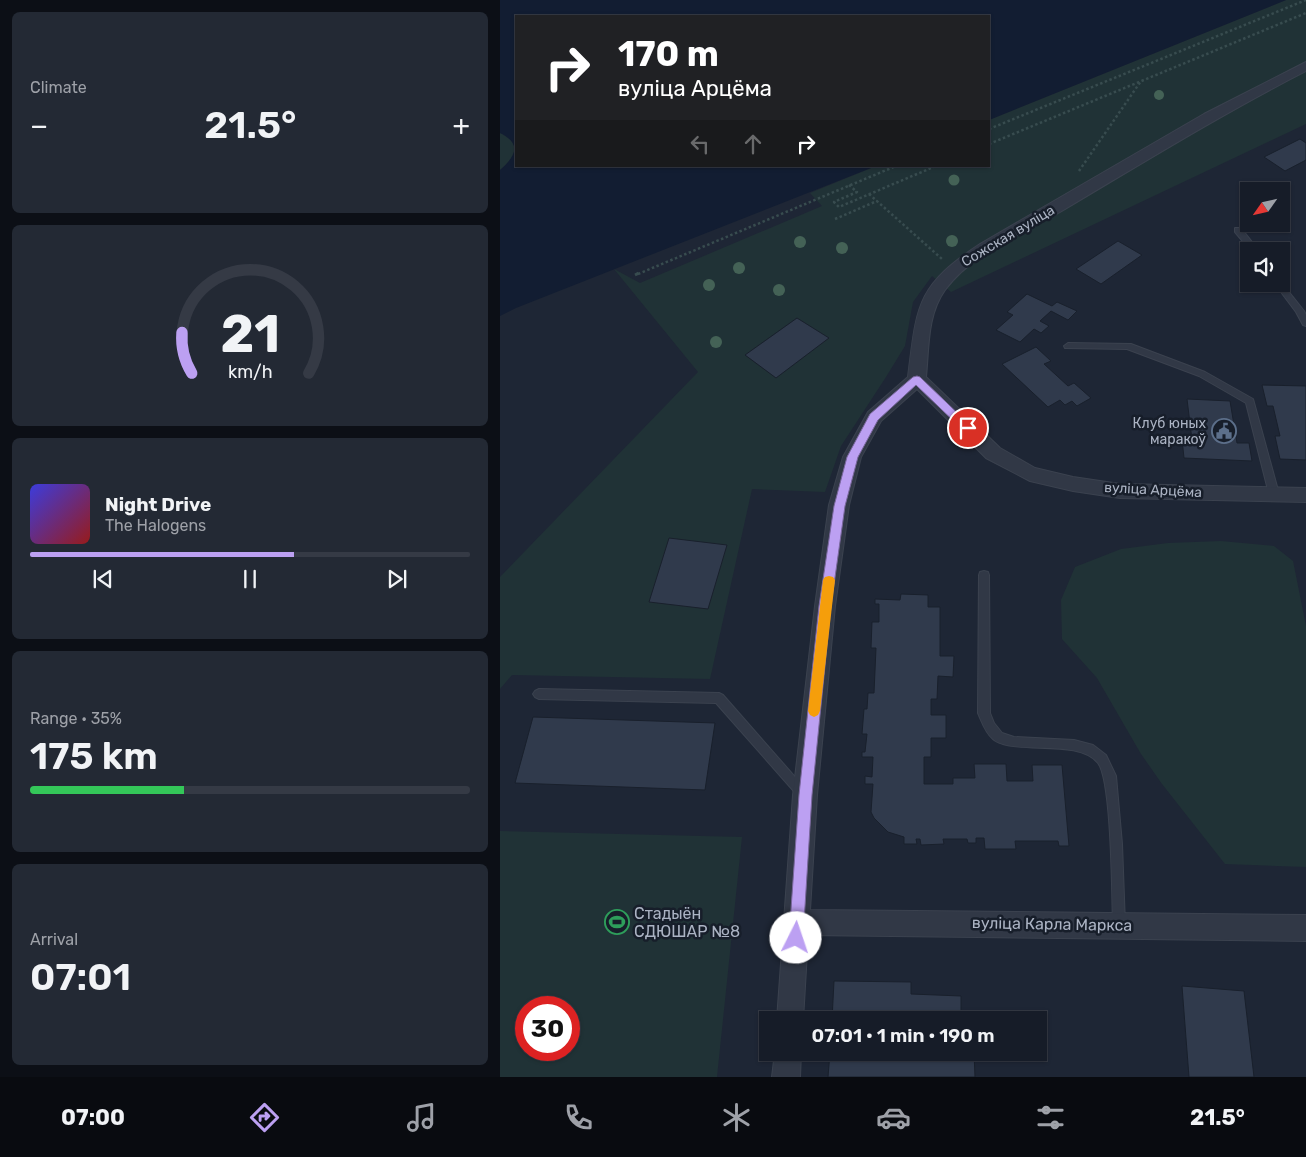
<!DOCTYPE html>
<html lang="en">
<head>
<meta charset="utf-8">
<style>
	body { margin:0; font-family:Rubik,sans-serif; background:#232934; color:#f1f3f6; height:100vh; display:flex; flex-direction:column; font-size:19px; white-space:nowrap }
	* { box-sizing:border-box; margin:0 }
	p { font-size:16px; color:#9ea1a8 }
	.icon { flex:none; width:28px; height:28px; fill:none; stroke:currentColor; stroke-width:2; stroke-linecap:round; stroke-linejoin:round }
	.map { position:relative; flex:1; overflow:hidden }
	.panel { display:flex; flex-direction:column; gap:12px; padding:12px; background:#0c0f16; width:500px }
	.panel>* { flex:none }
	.banner { position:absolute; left:15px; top:15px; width:475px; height:152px; border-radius:0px; box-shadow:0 1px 4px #0004,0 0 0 1px #353a45; background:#202124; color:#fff; overflow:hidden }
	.needle { width:32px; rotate:236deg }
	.buttons { position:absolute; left:740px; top:182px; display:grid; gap:10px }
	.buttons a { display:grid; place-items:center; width:50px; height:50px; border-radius:0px; background:#161c28; box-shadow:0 1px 4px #0004,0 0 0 1px #353a45; font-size:25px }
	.speed { position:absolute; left:15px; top:996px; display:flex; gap:10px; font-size:25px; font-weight:700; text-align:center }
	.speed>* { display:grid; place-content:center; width:65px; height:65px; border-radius:50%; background:#161c28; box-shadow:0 1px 4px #0004,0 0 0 1px #353a45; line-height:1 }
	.speed .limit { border:8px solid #d22; background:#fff; color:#111 }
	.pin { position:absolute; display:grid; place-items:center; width:42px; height:42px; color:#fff; margin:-21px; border:2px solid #fff; border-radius:50%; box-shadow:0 1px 5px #0007 }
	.me { position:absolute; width:55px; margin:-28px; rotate:4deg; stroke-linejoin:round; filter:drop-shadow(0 0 4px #0008) }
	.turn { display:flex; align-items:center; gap:18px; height:105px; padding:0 20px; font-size:22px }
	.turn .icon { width:65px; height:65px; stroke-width:2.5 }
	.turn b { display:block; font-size:35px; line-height:42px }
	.lanes { display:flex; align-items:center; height:48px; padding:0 20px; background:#0003; justify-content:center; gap:25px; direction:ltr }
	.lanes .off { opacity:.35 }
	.big { font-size:38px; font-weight:600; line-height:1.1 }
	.panel .widget { flex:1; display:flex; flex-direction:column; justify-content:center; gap:8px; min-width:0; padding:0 18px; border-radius:8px; background:#232934 }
	.panel .dial { align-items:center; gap:0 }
	.dial svg { height:130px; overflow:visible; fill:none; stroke:#353a45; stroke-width:7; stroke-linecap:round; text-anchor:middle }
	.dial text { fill:#f1f3f6; stroke:none }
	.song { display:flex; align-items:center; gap:15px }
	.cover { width:60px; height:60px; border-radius:8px; background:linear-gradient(135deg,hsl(240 70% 55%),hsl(0 70% 35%)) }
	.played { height:5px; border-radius:2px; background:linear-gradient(90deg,#bca0f2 60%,#353a45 60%) }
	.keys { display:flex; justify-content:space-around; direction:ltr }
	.heat { display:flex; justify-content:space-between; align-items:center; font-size:28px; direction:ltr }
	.charge { height:8px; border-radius:4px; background:linear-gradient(90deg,#34c759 35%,#353a45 0) }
	.trip { position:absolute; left:259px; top:1011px; width:288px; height:50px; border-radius:0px; background:#161c28; box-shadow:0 1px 4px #0004,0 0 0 1px #353a45; font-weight:600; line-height:50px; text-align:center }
	.menu { display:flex; height:80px; justify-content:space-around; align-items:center; background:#090b10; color:#9ea1a8 }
	.menu .icon { width:35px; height:35px }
	.menu .selected { color:#bca0f2 }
	.menu b { font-size:22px; color:#f1f3f6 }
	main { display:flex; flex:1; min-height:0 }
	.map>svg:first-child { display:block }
	.green { fill:#203236; fill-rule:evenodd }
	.water { fill:#121d32 }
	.building { fill:#303a4c; stroke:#19202c }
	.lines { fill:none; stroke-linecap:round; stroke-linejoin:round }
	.service-casing { stroke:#3b424f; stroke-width:2 }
	.minor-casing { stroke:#3b424f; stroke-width:2 }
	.path-far1 { stroke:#384c4f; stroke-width:2.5; stroke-dasharray:2.5 2.5; stroke-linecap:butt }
	.path { stroke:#384c4f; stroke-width:3; stroke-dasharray:4 4; stroke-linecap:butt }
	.service { fill:#313846; fill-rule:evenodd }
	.minor { fill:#313846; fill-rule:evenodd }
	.tree { fill:#446256 }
	.route { fill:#bca0f2; stroke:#7a689d }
	.slow { fill:#f59e0b }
	.labels { text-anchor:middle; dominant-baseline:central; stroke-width:5; stroke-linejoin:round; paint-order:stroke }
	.street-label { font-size:14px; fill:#abb3c3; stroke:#171e2a }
	.poi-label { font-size:14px; fill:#abb3c3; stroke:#171e2a; text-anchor:end }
	.near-poi-label { font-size:16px; fill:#abb3c3; stroke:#171e2a; text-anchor:start }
	.near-street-label { font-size:16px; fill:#abb3c3; stroke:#171e2a }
</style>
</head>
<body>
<main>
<section class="panel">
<div class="widget"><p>Climate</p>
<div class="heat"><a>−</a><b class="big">21.5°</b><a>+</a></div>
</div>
<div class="widget dial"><svg viewBox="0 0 100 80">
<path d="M14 69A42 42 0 1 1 86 69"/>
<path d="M14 69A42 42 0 0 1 8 44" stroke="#bca0f2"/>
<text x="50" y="56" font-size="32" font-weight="700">21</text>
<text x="50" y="72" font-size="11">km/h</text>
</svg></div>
<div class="widget">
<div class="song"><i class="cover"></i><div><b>Night Drive</b><p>The Halogens</p></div></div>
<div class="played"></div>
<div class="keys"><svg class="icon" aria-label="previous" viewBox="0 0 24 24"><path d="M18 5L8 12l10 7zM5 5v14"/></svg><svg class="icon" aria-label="pause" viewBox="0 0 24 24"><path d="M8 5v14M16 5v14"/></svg><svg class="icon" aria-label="next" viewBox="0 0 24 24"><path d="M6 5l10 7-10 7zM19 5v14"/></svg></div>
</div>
<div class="widget"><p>Range · 35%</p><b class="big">175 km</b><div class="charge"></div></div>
<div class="widget"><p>Arrival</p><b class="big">07:01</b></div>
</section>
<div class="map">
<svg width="806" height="1077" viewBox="0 0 806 1077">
	<rect width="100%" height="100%" fill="#1e2635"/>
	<g class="green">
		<polygon points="786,0 806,0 806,124 451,292 432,276 413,302 405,346 386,377 341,446 325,492 252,489 210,679 12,675 0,689 0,577 198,372 114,269 140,283 322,206 310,193 376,166 489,166 489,120"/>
		<path d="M0 133C23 144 15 157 0 170Z"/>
		<polygon points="721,541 774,546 793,561 806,626 806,867 725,864 662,784 641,754 597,678 562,639 561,600 575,567 621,549 668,543"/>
		<path d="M0 831 242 837 217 1077H0ZM26 1008H69V1050H26Z"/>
	</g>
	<path class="water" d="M0 0H786L489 120V16H16V166H376L16 308 0 316V170C15 157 23 144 0 133Z"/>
	<g class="building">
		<polygon points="800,139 806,143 806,160 785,171 764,157"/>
		<polygon points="618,241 642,255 601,284 576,269"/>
		<polygon points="527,294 552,306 557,302 577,311 568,320 551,311 540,321 549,326 541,333 534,329 520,342 496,330 513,315 507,312"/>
		<polygon points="297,318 329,338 276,378 245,355"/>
		<polygon points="536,347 551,361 544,364 568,386 574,383 591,398 577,406 572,401 565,405 560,400 548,407 502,364"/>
		<polygon points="762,385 806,386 806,460 780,459 775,436 780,436 773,406 767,406"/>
		<polygon points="687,399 730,401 737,443 749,443 752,461 684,458 682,439 692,440"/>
		<polygon points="169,538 227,545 208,609 149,602"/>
		<polygon points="401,594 428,595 428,607 440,607 440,656 454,656 453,677 438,676 437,699 431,699 431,715 446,715 446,738 431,738 431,757 424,757 424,784 453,784 453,778 475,778 474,764 506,764 507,781 533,781 532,765 562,765 569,846 559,846 558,841 515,841 516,849 485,849 484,838 476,838 476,843 468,843 467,839 443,839 444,844 421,845 420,839 416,839 417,844 404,844 404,837 388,832 374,818 371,812 373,784 365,784 365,776 372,777 373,757 362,757 362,752 365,752 367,734 362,734 364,709 367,709 368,693 374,693 376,648 371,648 372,622 379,622 379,604 375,604 375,599 400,600"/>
		<polygon points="33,717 215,723 205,790 15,783"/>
		<polygon points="334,981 411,982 411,994 461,996 461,1020 332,1020"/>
		<polygon points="682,986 744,991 754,1077 689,1077"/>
		<polygon points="330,1052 474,1052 475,1077 328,1077"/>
	</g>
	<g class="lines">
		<defs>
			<g id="service">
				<polygon points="735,228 741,228 759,251 751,251 735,232"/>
				<polygon points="781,282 804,311 806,315 806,326 803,325 796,312 775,284 781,284"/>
				<polygon points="568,343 631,344 705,372 753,399 779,494 777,497 774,498 769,494 746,403 699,376 627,349 565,348 564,346"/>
				<path d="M484 571 488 572 489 575 490 713 494 723 502 733 514 737 574 740 593 745 606 755 616 776 622 844 625 925 623 929 619 931 615 929 613 925C612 897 612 781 598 763 581 741 529 752 503 744 500 743 496 742 493 739 485 732 482 722 478 713L479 575 480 572Z"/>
				<polygon points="39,689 219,693 223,695 309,793 307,797 303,798 299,797 216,703 39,699 35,697 33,694 35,691"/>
			</g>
			<g id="minor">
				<path d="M806 62V71C722 114 641 164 560 212 522 234 472 253 445 290 427 315 429 348 426 377L500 448 535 468 573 477 620 484 806 488V502L620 498 573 491 530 481 486 458 417 389 381 421 361 457 349 505 335 606 317 795 310 910 806 915V941L308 935 303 1020H277L293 795 315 606 329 505 343 457 368 412 408 377C417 305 416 286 480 244L704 114Z"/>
				<polygon points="275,1052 301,1052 300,1077 272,1077"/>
			</g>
		</defs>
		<use href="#service" class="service-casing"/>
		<use href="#minor" class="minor-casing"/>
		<g class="path-far1">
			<polyline points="489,129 806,0"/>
			<polyline points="489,144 806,13"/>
			<polyline points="579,171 641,81"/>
			<polyline points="349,185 357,192 334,202 339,207 436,166"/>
			<polyline points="369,194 442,259"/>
			<polyline points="335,219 377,201"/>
			<polyline points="138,274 396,166"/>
		</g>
		<polyline class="path" points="135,275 141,272"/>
		<use href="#service" class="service"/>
		<use href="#minor" class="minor"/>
	</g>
	<g class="tree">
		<circle cx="659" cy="95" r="5"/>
		<circle cx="454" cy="180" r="5.5"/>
		<circle cx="452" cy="241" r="6"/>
		<circle cx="300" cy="242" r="6"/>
		<circle cx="342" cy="248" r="6"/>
		<circle cx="239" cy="268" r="6"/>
		<circle cx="209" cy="285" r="6"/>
		<circle cx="279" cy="290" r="6"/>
		<circle cx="216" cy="342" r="6"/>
	</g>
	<polygon class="route" points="417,376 420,377 473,428 472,431 464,431 416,385 378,420 358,457 345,506 331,606 312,795 303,938 301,943 296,945 291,943 289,938 299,795 319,606 334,506 347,457 370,414 413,377"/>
	<polygon class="slow" points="329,576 333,577 335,580 320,711 318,715 314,717 310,715 308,711 323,580 325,577"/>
	<defs>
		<symbol id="civic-ring" viewBox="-11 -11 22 22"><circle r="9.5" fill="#171e2a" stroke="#5c6f8a" stroke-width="1.5"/><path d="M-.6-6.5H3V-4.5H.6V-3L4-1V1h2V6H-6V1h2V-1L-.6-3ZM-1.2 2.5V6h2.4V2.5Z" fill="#5c6f8a"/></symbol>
		<symbol id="stadium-ring" viewBox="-11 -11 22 22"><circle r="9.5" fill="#171e2a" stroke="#2e9e5b" stroke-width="1.5"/><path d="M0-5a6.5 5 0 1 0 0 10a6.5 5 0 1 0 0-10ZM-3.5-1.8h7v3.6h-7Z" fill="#2e9e5b"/></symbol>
	</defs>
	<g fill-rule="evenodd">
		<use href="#civic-ring" x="710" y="417" width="28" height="28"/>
		<use href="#stadium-ring" x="103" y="908" width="28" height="28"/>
	</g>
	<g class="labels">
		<g class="street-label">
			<text transform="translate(508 236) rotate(-31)">Сожская вуліца</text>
			<text transform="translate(653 490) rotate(3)">вуліца Арцёма</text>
		</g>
		<g class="poi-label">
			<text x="706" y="423">Клуб юных<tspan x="706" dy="16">маракоў</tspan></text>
		</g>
		<g class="near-poi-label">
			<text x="134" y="913">Стадыён<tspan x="134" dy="18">СДЮШАР №8</tspan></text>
		</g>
		<g class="near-street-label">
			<text transform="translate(552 924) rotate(1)">вуліца Карла Маркса</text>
		</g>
	</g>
</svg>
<div class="buttons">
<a><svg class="needle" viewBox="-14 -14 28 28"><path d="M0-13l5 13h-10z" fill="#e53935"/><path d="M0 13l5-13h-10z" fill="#9ea1a8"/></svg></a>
<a><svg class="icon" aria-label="sound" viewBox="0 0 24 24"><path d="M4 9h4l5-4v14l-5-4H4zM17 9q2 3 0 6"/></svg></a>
</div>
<div class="speed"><div class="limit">30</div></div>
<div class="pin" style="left:468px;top:428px;background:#d93025"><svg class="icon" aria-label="arrive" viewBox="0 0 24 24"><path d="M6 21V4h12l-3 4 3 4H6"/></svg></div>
<svg class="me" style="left:296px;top:938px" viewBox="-20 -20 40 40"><circle r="19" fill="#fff"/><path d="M0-13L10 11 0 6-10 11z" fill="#bca0f2"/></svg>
<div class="trip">07:01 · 1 min · 190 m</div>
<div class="banner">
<div class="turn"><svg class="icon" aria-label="right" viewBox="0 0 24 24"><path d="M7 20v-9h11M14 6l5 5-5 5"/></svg><div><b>170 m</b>вуліца Арцёма</div></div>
<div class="lanes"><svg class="icon off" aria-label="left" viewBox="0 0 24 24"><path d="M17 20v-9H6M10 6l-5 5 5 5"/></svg><svg class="icon off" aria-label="ahead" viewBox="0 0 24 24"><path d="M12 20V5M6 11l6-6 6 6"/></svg><svg class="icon" aria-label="right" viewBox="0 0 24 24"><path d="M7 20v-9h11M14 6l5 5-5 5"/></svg></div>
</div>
</div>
</main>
<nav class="menu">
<b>07:00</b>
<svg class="icon selected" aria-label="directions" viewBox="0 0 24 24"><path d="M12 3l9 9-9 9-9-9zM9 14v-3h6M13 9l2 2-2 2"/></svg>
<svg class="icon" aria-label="music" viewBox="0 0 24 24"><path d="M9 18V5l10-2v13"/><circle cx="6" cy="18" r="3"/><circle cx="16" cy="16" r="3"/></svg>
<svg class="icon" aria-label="phone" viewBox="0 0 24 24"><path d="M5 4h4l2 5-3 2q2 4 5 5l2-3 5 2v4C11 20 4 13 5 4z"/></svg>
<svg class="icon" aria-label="climate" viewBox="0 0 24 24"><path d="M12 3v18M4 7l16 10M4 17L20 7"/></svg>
<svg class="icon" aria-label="car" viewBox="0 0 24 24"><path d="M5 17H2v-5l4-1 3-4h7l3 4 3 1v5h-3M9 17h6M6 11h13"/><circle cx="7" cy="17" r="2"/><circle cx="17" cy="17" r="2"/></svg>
<svg class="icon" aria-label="filters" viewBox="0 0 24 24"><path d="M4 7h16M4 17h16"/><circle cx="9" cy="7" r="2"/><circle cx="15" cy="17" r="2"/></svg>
<b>21.5°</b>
</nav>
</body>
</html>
